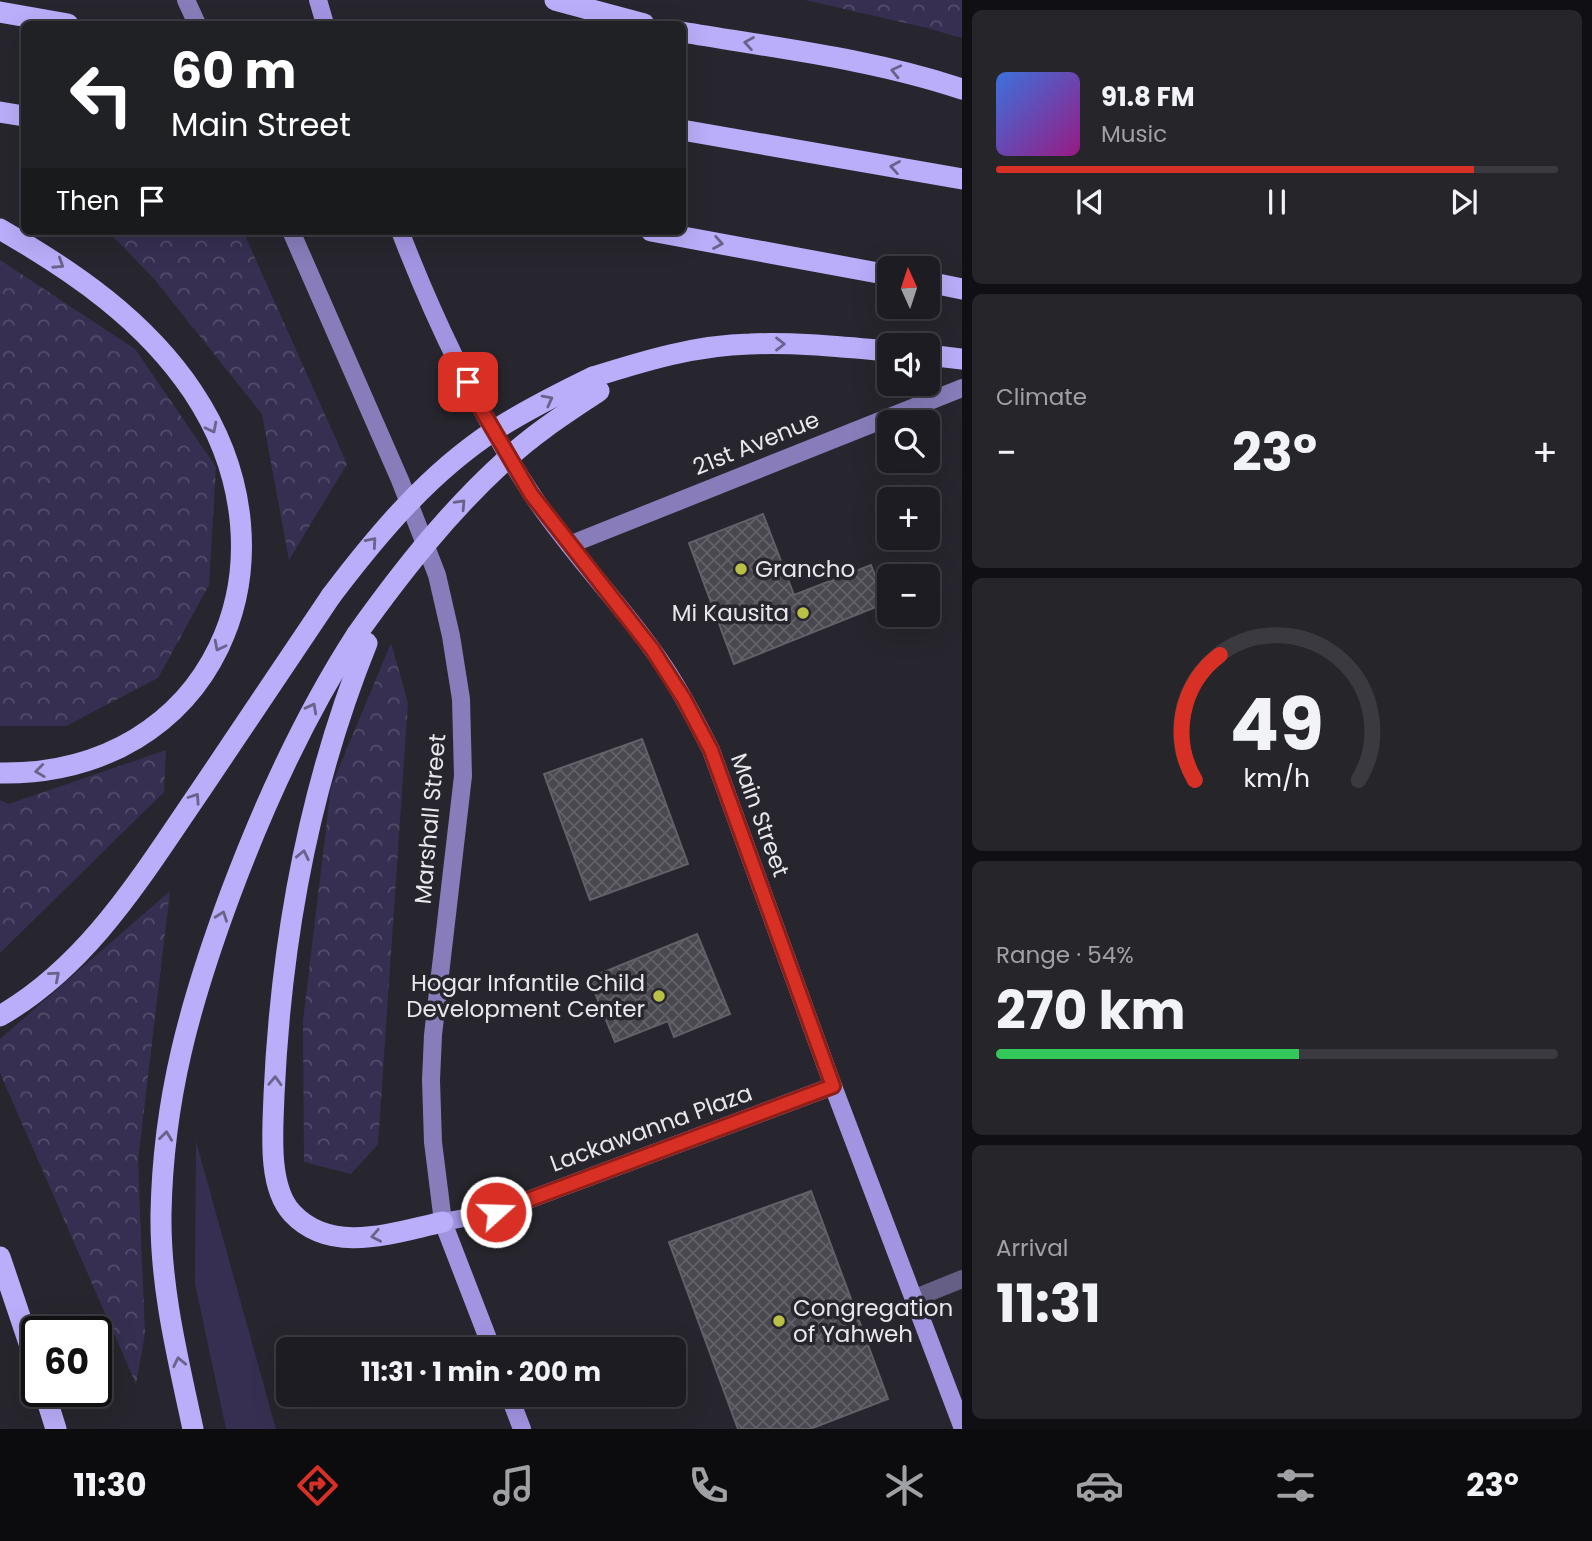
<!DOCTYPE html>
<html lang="en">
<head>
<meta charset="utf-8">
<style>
	body { margin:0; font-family:Poppins,sans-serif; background:#25252a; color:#f1f3f6; height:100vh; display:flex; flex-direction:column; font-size:26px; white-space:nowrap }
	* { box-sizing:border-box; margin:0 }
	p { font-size:23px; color:#a0a1a5 }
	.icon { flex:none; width:38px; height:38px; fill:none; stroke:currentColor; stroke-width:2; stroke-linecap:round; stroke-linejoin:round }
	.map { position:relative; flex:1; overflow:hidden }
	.sheet { display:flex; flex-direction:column; gap:10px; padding:10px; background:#100f13; width:630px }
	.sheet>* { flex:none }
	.hud { position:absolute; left:21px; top:21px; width:665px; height:214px; border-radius:10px; box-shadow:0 7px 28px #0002,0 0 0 2px #3b3a40; background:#202124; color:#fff; overflow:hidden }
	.needle { width:46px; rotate:357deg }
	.tools { position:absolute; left:877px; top:256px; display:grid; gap:14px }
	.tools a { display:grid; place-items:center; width:63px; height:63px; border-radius:10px; background:#1d1c22; box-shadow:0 7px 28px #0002,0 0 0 2px #3b3a40; font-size:35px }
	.speed { position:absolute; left:21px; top:1316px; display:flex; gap:14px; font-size:35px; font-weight:700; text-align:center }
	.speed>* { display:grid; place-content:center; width:91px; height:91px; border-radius:50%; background:#1d1c22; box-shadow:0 7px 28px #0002,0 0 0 2px #3b3a40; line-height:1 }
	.speed .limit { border:4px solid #111; border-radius:10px; background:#fff; color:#111 }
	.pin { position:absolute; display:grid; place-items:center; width:60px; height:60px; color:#fff; margin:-30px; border-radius:14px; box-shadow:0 4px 10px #0006 }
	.me { position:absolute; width:77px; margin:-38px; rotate:70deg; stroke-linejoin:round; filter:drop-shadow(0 0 5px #0008) }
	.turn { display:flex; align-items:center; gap:24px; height:147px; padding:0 35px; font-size:32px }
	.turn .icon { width:91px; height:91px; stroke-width:2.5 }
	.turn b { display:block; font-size:49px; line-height:60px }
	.then { display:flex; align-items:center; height:66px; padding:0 35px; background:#0003; gap:14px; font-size:26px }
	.big { font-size:52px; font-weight:700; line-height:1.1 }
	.sheet .widget { flex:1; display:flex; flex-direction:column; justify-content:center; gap:10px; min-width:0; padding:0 24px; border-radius:10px; background:#25252a }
	.sheet .dial { align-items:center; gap:0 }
	.dial svg { height:182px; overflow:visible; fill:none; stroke:#3b3a40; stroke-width:7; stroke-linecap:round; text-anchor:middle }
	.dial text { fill:#f1f3f6; stroke:none }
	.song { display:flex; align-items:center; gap:21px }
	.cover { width:84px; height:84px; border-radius:10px; background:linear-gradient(135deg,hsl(220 70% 55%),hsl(310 70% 35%)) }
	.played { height:7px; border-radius:4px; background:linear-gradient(90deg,#d93025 85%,#3b3a40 85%) }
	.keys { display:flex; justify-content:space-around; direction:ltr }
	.heat { display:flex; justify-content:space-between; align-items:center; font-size:38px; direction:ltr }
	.charge { height:10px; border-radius:5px; background:linear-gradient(90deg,#34c759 54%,#3b3a40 0) }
	.trip { position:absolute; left:276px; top:1337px; width:410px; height:70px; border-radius:10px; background:#1d1c22; box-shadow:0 7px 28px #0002,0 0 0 2px #3b3a40; font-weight:700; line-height:70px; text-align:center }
	.dock { display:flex; height:112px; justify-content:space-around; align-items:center; background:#0c0b0e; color:#a0a1a5 }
	.dock .icon { width:49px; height:49px }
	.dock .active { color:#d93025 }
	.dock b { font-size:32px; color:#f1f3f6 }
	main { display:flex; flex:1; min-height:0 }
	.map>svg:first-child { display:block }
	.grass { fill:#362f51 }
	.forest { fill:url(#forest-crowns) }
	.building { fill:url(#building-cross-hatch); stroke:#62616a; stroke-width:2 }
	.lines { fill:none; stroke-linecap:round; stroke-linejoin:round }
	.street { stroke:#655e85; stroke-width:18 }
	.secondary { stroke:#887dba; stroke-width:18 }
	.primary { stroke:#a394e2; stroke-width:18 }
	.highway { stroke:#baadf9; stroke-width:21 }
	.highway-bridge { stroke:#baadf9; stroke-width:21 }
	.oneway { stroke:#696389 }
	.route-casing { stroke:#8d1f18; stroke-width:18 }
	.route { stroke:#d93025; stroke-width:12 }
	.poi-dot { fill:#bac045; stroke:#27262e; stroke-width:2.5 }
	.labels { text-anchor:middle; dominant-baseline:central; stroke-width:7; stroke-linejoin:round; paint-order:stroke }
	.street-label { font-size:23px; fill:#e8e7ec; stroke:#27262e }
	.poi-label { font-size:23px; fill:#e8e7ec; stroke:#27262e; text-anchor:start }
</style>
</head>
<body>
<main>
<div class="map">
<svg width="962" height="1429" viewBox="0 0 962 1429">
	<defs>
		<pattern id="forest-crowns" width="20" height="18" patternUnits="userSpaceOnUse" patternTransform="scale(1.75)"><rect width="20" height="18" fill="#362f51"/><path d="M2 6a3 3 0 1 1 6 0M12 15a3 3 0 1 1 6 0" fill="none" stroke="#534d6a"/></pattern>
		<pattern id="building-cross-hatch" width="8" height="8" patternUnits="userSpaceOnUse" patternTransform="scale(1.75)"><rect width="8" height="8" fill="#494850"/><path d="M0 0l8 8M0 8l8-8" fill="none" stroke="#636269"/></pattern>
	</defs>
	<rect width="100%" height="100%" fill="#27262e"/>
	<polygon class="grass" points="196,1141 276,1429 226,1429 195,1284"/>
	<g class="forest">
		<polygon points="805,0 962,0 962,38 927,28"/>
		<polygon points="108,231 243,231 347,464 289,560 262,414 155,280"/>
		<polygon points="0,260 135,349 216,467 209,585 158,678 66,726 0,726"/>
		<polygon points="391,643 408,703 378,1144 351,1174 304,1162 303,1021 331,787"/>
		<polygon points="166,750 164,792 0,953 0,800 9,804"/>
		<polygon points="170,891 138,1161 145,1334 136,1384 0,1073 0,1039"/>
	</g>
	<g class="building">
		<polygon points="763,514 794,595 871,565 886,603 734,664 689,543"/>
		<polygon points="642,739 688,864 590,900 544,774"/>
		<polygon points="697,934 730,1014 674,1037 668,1021 615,1042 589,978"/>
		<polygon points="811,1191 888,1399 810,1429 738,1429 669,1242"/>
	</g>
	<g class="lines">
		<polyline class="street" points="915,1298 962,1279"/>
		<g class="secondary">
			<polyline points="186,0 197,24"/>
			<polyline points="291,231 400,480 437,575 451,636 461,699 463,776 433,1035 431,1080 433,1142 443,1222"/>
			<polyline points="569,545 962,388"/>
		</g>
		<g class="primary">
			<polyline points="318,0 325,24"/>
			<path d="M400 231C435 322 478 411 531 493 567 548 613 595 652 649 675 680 693 715 711 750L833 1086 962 1426"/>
			<polyline points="492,1349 443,1222 496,1212 833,1086"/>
			<polyline points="509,1395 522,1429"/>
		</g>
		<g class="highway">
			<polyline points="555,0 644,24"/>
			<polyline points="0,12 68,24"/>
			<path d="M682 32C776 48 872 59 962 89"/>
			<polyline points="0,112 24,116"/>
			<polyline points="682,130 962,179"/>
			<path d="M0 229C73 271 145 320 193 392 306 562 213 776 0 773"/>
			<polyline points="651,231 889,275"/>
			<polyline points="928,282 962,289"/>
			<polyline points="928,355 962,359"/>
			<path d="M593 377C644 361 696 345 750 344 797 342 843 347 889 351"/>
			<path d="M367 643C309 787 281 940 274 1095 273 1129 267 1186 292 1213 332 1256 395 1232 443 1222"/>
			<path d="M0 1016C90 964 143 874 200 791 243 726 287 661 331 596"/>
			<polyline points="0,1257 37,1367"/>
			<polyline points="44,1391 56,1429"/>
			<path d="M193 1429C178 1359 160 1287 161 1214 163 1099 190 1003 230 895 264 804 304 716 357 634"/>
		</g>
		<g class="highway-bridge">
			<path d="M331 596C378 534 429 473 495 430 526 410 560 393 593 377"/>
			<path d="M357 634C402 571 450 510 508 458 536 432 568 412 599 391"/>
		</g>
	</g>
	<defs><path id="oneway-chevron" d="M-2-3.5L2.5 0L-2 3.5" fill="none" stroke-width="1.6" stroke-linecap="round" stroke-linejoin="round" transform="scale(1.75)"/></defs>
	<g class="oneway">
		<use href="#oneway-chevron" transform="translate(749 43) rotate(-170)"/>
		<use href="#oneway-chevron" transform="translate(896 71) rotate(-167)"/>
		<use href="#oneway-chevron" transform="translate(895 167) rotate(-170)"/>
		<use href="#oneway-chevron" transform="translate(718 243) rotate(10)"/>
		<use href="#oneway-chevron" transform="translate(59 264) rotate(33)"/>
		<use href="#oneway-chevron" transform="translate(780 344)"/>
		<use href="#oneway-chevron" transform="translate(548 400) rotate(-28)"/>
		<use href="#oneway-chevron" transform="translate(212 428) rotate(63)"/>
		<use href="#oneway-chevron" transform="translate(461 504) rotate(-47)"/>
		<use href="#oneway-chevron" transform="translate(372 542) rotate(-49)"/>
		<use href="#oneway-chevron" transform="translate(219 646) rotate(117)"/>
		<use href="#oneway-chevron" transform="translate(312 708) rotate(-62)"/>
		<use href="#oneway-chevron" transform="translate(40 771) rotate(173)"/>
		<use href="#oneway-chevron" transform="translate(195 798) rotate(-56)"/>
		<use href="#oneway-chevron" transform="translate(303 855) rotate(-78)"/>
		<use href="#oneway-chevron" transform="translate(222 916) rotate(-70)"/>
		<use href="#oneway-chevron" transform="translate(55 976) rotate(-41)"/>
		<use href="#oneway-chevron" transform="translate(275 1081) rotate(-88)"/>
		<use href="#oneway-chevron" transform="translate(166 1136) rotate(-83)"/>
		<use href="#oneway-chevron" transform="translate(376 1236) rotate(169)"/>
		<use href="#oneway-chevron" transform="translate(179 1362) rotate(-102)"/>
	</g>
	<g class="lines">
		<defs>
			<polyline id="route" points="468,382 480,407 531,494 652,649 684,699 711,750 833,1086 496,1212"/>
		</defs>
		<use href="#route" class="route-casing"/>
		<use href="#route" class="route"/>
	</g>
	<g class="poi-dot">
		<circle cx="741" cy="569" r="7"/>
		<circle cx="803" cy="613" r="7"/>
		<circle cx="659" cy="996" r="7"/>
		<circle cx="779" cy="1321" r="7"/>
	</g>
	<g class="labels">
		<g class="street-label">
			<text transform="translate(756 443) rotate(-22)">21st Avenue</text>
			<text transform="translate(760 815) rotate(70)">Main Street</text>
			<text transform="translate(430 819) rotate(-85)">Marshall Street</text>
			<text transform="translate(651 1128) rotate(-20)">Lackawanna Plaza</text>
		</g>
		<g class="poi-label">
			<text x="755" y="569">Grancho</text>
			<text x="789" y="613" text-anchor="end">Mi Kausita</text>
			<text x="645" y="983" text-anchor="end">Hogar Infantile Child<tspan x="645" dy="26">Development Center</tspan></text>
			<text x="793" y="1308">Congregation<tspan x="793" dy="26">of Yahweh</tspan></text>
		</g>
	</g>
</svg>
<div class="tools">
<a><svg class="needle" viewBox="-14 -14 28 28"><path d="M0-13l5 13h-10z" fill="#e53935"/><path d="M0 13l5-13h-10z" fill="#a0a1a5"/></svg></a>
<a><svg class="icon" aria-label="sound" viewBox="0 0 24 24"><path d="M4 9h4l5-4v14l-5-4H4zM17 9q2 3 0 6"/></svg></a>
<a><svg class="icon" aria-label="search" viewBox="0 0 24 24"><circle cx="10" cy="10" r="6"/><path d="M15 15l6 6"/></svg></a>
<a>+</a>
<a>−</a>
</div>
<div class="speed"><div class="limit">60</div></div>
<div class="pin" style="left:468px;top:382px;background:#d93025"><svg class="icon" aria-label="arrive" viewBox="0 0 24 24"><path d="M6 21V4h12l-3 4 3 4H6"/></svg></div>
<svg class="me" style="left:496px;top:1212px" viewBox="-20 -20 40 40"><circle r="17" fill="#d93025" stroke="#fff" stroke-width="3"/><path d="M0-11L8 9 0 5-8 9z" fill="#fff"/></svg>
<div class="trip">11:31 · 1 min · 200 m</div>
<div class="hud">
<div class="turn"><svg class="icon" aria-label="left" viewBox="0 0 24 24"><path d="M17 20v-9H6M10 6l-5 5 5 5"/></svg><div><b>60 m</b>Main Street</div></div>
<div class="then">Then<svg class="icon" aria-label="arrive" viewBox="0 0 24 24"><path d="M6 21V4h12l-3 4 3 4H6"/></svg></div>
</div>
</div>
<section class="sheet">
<div class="widget">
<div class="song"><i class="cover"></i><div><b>91.8 FM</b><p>Music</p></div></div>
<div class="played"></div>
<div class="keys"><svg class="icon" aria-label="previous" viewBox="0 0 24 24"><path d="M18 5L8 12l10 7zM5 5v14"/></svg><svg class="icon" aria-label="pause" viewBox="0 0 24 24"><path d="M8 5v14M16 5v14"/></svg><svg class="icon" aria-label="next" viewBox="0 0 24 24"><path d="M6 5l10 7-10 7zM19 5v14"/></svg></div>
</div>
<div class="widget"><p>Climate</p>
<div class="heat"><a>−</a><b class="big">23°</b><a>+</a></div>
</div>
<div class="widget dial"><svg viewBox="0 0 100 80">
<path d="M14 69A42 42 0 1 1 86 69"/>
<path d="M14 69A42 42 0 0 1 25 14" stroke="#d93025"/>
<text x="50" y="56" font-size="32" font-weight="700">49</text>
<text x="50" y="72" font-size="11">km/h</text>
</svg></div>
<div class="widget"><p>Range · 54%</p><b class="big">270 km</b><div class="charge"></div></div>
<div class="widget"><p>Arrival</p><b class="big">11:31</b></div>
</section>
</main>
<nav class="dock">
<b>11:30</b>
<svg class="icon active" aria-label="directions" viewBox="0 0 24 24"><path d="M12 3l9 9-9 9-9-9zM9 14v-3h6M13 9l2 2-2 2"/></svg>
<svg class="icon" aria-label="music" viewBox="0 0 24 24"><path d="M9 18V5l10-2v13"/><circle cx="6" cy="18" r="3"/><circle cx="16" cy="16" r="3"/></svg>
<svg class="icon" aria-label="phone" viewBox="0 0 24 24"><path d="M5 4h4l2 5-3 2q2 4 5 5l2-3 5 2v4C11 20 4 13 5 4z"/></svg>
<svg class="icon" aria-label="climate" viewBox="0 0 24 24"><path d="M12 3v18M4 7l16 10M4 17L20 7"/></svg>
<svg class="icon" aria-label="car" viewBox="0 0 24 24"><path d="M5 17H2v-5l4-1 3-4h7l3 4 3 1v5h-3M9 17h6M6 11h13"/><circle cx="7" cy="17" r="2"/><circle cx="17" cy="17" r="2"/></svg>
<svg class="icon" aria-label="filters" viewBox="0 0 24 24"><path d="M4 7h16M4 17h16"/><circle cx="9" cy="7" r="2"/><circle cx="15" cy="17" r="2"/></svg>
<b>23°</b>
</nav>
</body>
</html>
